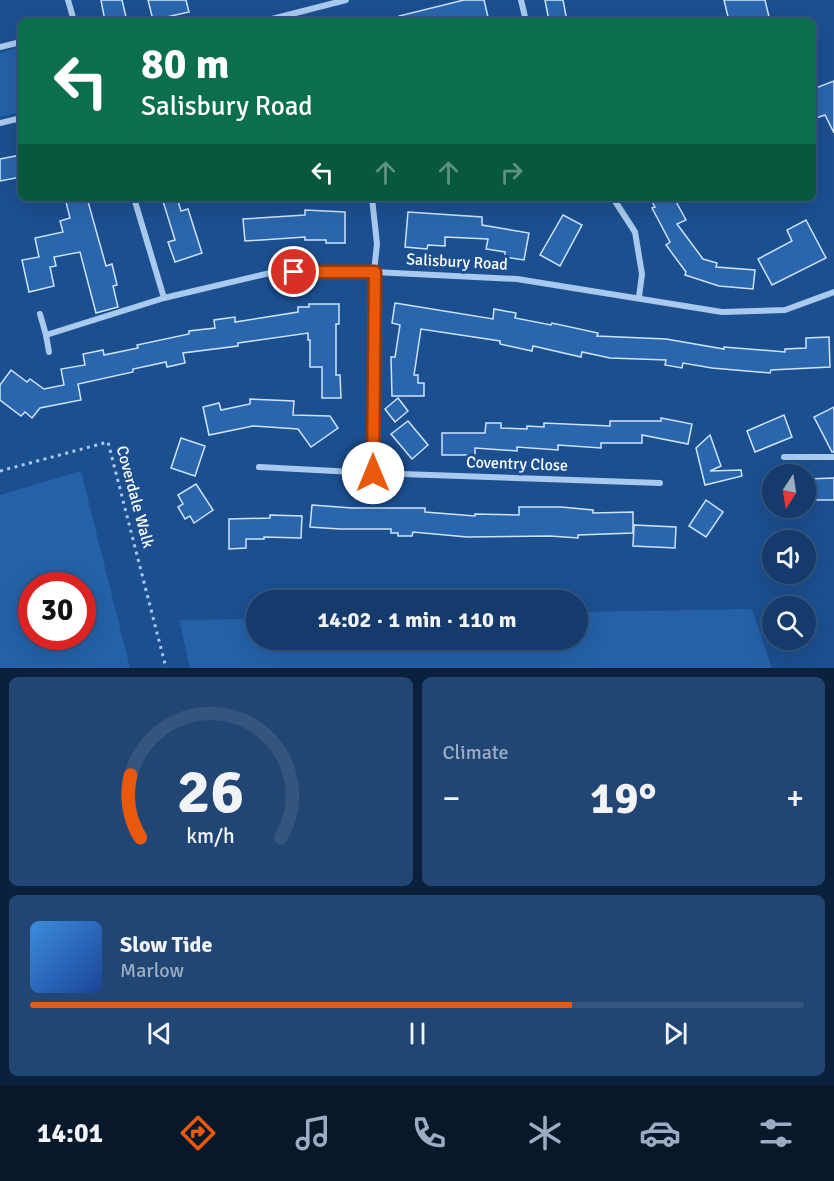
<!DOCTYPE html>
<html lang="en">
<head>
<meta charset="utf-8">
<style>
	body { margin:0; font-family:Signika,sans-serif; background:#214673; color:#f1f3f6; height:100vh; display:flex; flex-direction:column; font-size:22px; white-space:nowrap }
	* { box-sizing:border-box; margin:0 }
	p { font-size:20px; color:#9dadc1 }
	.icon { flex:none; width:33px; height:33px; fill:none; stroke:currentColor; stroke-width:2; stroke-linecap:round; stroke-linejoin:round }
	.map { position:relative; height:668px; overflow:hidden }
	.side { display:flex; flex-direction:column; gap:9px; padding:9px; background:#0b203b; flex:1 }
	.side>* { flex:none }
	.banner { position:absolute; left:18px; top:18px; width:798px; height:183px; border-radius:9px; box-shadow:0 6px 24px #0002,0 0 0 2px #33557e; background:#0b6e4f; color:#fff; overflow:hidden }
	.needle { width:39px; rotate:192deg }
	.fabs { position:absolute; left:762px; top:464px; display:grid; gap:12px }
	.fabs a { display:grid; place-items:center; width:54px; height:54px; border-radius:50%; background:#143b6b; box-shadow:0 6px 24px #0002,0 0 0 2px #33557e; font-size:30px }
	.speed { position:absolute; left:18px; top:572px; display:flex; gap:12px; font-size:30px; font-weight:700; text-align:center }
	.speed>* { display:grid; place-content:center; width:78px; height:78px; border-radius:50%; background:#143b6b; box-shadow:0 6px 24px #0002,0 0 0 2px #33557e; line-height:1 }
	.speed .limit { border:9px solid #d22; background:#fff; color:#111 }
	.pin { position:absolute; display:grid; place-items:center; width:51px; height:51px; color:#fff; margin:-26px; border:3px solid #fff; border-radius:50%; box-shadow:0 2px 6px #0007 }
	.me { position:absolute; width:66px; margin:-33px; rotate:0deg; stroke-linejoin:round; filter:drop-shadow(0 0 4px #0008) }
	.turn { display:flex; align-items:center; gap:21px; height:126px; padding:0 24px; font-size:27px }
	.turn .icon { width:78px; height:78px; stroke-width:2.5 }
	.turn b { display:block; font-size:42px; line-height:51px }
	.lanes { display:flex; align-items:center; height:57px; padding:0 24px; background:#0003; justify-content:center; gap:30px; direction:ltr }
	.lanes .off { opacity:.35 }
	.big { font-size:45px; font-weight:700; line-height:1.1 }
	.side .widget { flex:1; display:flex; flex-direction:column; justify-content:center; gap:9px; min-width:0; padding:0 21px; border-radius:9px; background:#214673 }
	.side .dial { align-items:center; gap:0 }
	.dial svg { height:156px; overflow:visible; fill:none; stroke:#33557e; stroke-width:7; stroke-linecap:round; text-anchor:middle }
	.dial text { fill:#f1f3f6; stroke:none }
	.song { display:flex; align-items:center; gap:18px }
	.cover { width:72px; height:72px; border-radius:9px; background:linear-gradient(135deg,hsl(210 70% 55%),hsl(220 70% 35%)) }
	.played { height:6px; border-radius:3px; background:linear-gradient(90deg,#ea580c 70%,#33557e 70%) }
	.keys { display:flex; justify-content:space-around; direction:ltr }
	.heat { display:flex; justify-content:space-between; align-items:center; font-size:33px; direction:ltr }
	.side .tiles { flex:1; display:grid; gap:9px; grid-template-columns:1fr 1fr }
	.widget:last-child { grid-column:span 2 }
	.trip { position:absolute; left:246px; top:590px; width:342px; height:60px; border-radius:30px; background:#143b6b; box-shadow:0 6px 24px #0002,0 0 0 2px #33557e; font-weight:700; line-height:60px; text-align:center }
	.menu { display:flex; height:96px; justify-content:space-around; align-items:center; background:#08182b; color:#9dadc1 }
	.menu .icon { width:42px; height:42px }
	.menu .selected { color:#ea580c }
	.menu b { font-size:27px; color:#f1f3f6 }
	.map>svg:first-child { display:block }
	.green { fill:#2461a8; fill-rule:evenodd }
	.building { fill:#2a66ad; stroke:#cfe3fa; stroke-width:1.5 }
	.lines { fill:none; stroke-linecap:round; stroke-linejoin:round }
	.path { stroke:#a9c9ee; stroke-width:3; stroke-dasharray:3 4.5; stroke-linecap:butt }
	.street { stroke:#a9c9ee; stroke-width:6 }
	.route-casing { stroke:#983908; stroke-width:15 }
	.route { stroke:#ea580c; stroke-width:10 }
	.labels { text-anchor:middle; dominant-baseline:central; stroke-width:6; stroke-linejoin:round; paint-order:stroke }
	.street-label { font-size:16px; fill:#fff; stroke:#1b4f8f }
</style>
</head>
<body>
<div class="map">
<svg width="834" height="668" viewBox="0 0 834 668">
	<rect width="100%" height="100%" fill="#1b4f8f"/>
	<g class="green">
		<polygon points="21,47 21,112 0,117 0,53"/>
		<path d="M81 471 130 668H0V495ZM32 585H82V636H32Z"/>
		<polygon points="752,609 772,668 190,668 179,620 256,619 256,639 578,639 578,612"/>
	</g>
	<g class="building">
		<polygon points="101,0 122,0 127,21 105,21"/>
		<polygon points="148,0 186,0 189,12 153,20"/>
		<polygon points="464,0 484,0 488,17 472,21 399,21 399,16"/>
		<polygon points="545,0 563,0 567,21 549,21"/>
		<polygon points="724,0 765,0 770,21 729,21"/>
		<polygon points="834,81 834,133 825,115 813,119 813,89"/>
		<polygon points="21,155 21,177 0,181 0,159"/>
		<polygon points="65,198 87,198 106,266 112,264 117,285 113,286 118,307 96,313 80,252 54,257 56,266 50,267 54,286 29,292 22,260 39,257 35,238 63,232 60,221 70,218"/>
		<polygon points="162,198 177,198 181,211 188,209 202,253 175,262 168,242 175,240"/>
		<polygon points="650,198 674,198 686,220 677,224 703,259 717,263 716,267 755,270 753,289 719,286 685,275 686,272 666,245 670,242 652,208 655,207"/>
		<polygon points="305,210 345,212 345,243 326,243 326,240 305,240 305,237 245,241 243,219 305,215"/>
		<polygon points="408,212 482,217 482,225 529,233 524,260 505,257 505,252 486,249 488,239 445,237 445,246 428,245 427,249 405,247"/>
		<polygon points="563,215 582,225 560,266 540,255"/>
		<polygon points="806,220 826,258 772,285 758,259 792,241 787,230"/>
		<polygon points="395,303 493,319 494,309 516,313 515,318 551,325 552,323 598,333 597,336 666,339 724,349 724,347 785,352 785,349 806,348 806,338 829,337 830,367 771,370 770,373 712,368 683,363 682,368 665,365 666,360 610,358 582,352 581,357 533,346 532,351 500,344 500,341 421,329 414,375 418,375 418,383 424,383 424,396 392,396 391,357 395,357 400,325 392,323"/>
		<polygon points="309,304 339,304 339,324 336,324 336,375 340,375 341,398 322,398 322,367 310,367 310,340 308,340 308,333 238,343 238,346 183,353 185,363 167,367 166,362 133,369 133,372 78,384 81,400 40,408 32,418 25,412 21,416 0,400 0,385 11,370 27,382 30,379 44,389 64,385 61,369 85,365 83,354 103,350 104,355 138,348 137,345 189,334 189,331 215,328 214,320 235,317 235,322 298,312 298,307 309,307"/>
		<polygon points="398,398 408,411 395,422 385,409"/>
		<polygon points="250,399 294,401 293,415 330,416 338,428 311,447 298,429 253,426 209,435 203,407 219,403 221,410 250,404"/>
		<polygon points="834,407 834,452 832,452 814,417"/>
		<polygon points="784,415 792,437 755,452 747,431"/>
		<polygon points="661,418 692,424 688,444 642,435 642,443 601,443 601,448 558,445 558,450 517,447 517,451 475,448 475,455 442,455 442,433 485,433 486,423 501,423 501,428 527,429 527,426 544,427 544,423 610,426 610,421 661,421"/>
		<polygon points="408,421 428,445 412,459 391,434"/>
		<polygon points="710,435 721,466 710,471 741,470 742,476 705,485 696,448"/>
		<polygon points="181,438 205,446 195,476 171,468"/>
		<polygon points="834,478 834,500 806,500 806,479"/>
		<polygon points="196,484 213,510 194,523 190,516 185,519 178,507 183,504 178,495"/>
		<polygon points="706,500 723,512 706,537 689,526"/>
		<polygon points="312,505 352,508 425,508 425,512 475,516 475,514 519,515 519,507 561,507 593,510 593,513 633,512 633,533 578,535 578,538 550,536 467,537 413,532 412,536 398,536 398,533 391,533 391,529 340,529 310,527"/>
		<polygon points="270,515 302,516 301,538 264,537 264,539 246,539 246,548 229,549 229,519 270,518"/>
		<polygon points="634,525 676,527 675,548 633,546"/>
	</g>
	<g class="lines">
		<polyline class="path" points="0,471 108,442 166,668"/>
		<g class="street">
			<polyline points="68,0 74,21"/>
			<polyline points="521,0 526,21"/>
			<polyline points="264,21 346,0"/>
			<polyline points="0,47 21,42"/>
			<polyline points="0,123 21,118"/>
			<polyline points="134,198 164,298"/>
			<polyline points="372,198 377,244 374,272 373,473"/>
			<polyline points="613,198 635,232 642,274 639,297"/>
			<polyline points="40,314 46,335"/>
			<polyline points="49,352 46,335 164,298 274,272 374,272 517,279 722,312 785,310 834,292"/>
			<polyline points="784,457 834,457"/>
			<polyline points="259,467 373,473 660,483"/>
		</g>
	</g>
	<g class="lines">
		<defs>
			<polyline id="route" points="294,272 375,272 373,473"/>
		</defs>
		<use href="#route" class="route-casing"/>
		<use href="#route" class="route"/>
	</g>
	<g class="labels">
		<g class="street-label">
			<text transform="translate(457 262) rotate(3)">Salisbury Road</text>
			<text transform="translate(517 464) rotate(2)">Coventry Close</text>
			<text transform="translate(135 497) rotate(75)">Coverdale Walk</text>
		</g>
	</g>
</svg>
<div class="fabs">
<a><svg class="needle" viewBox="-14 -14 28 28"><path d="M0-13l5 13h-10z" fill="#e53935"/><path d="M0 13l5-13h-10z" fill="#9dadc1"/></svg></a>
<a><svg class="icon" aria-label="sound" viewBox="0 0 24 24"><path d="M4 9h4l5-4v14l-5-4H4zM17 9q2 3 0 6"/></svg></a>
<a><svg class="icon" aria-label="search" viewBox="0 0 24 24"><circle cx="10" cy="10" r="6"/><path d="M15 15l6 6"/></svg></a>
</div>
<div class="speed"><div class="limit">30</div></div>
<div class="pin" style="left:294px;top:272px;background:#d93025"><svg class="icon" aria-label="arrive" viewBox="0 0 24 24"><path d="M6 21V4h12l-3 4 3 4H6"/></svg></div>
<svg class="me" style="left:373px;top:473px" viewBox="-20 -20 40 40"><circle r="19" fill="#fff"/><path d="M0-13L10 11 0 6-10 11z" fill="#ea580c"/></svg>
<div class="trip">14:02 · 1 min · 110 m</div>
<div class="banner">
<div class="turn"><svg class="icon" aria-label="left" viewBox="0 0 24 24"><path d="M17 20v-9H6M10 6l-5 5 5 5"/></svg><div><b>80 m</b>Salisbury Road</div></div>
<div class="lanes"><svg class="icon" aria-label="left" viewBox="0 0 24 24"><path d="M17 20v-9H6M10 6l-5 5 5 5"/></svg><svg class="icon off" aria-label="ahead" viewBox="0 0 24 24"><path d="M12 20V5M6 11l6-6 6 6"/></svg><svg class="icon off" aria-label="ahead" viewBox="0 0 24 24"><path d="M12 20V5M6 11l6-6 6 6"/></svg><svg class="icon off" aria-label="right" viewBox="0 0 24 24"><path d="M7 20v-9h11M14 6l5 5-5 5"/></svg></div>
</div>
</div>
<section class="side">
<div class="tiles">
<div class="widget dial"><svg viewBox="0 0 100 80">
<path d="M14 69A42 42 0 1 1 86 69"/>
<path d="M14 69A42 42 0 0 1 9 37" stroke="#ea580c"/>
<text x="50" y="56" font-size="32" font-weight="700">26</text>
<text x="50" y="72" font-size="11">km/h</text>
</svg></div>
<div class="widget"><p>Climate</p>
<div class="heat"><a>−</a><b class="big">19°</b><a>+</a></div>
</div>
<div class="widget">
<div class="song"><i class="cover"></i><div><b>Slow Tide</b><p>Marlow</p></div></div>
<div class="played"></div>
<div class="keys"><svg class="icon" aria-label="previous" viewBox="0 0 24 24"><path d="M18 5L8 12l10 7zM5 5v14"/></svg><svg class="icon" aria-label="pause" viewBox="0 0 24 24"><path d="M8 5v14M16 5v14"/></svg><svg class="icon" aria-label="next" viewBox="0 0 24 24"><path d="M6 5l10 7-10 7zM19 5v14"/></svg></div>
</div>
</div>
</section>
<nav class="menu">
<b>14:01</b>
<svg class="icon selected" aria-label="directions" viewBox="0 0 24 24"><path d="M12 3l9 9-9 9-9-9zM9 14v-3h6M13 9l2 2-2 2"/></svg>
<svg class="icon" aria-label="music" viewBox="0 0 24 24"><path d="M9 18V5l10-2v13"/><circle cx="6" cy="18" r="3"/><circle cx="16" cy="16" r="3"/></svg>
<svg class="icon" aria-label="phone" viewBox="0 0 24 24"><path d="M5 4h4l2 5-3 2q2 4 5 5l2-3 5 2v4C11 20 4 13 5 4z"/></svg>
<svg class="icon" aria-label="climate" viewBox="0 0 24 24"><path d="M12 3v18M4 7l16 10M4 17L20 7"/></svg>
<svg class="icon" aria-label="car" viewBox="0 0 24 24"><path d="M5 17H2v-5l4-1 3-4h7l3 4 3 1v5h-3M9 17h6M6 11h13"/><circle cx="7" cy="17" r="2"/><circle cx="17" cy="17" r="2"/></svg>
<svg class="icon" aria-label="filters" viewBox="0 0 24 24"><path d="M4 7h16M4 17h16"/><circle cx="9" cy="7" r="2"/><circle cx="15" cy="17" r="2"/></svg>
</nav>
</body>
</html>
